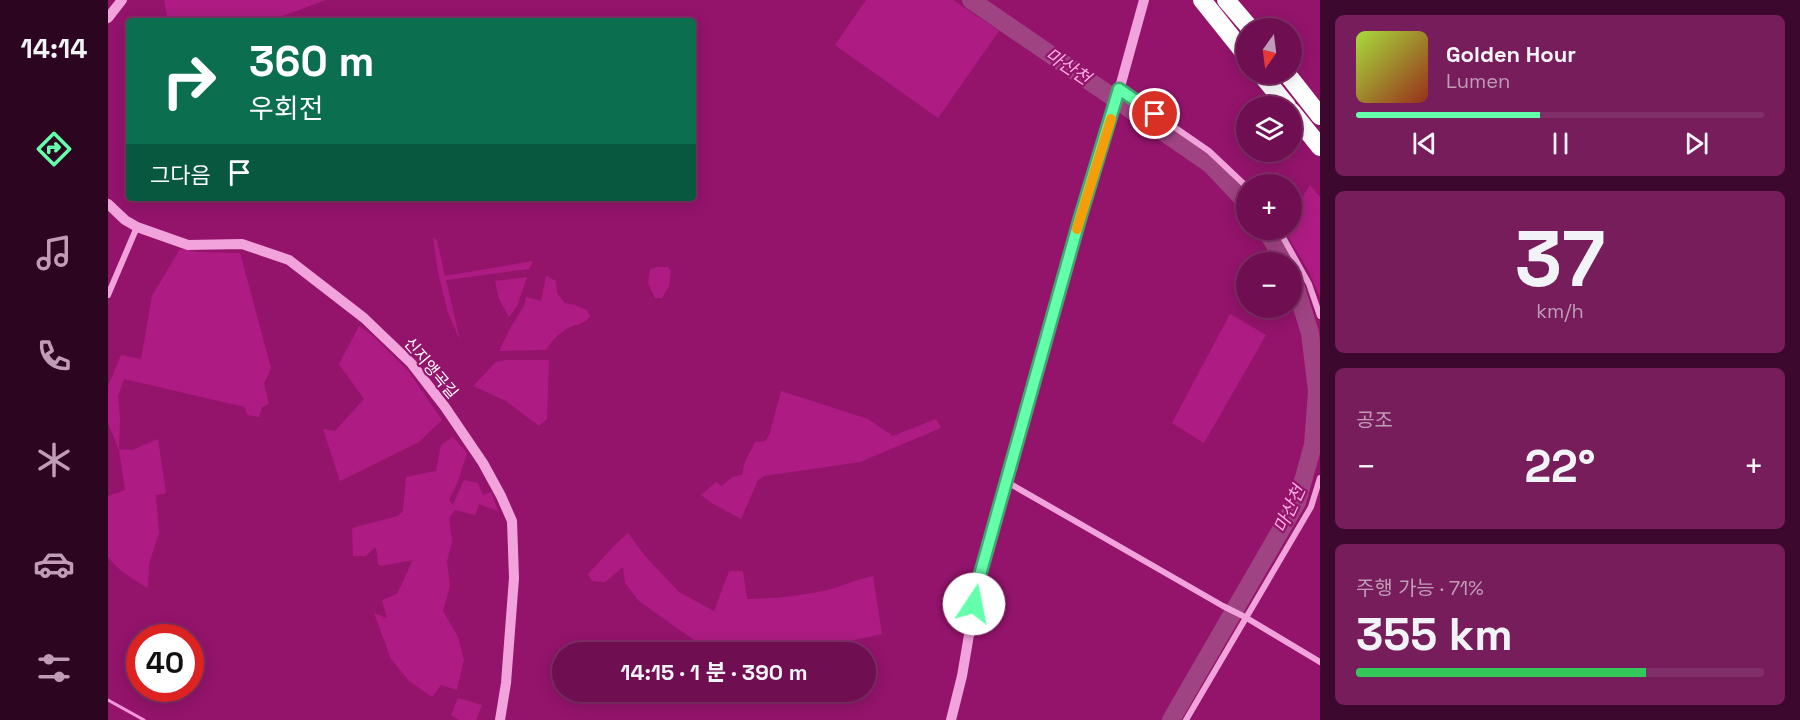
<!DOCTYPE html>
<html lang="ko">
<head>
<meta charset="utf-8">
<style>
	body { margin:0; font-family:"Space Grotesk","Noto Sans KR",sans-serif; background:#771d5b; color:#f1f3f6; height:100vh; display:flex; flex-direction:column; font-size:22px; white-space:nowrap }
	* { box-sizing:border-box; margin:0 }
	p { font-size:20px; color:#c09cb7 }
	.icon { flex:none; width:33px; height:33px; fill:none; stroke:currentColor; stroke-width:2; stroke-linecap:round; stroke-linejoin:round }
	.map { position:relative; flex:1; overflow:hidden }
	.side { display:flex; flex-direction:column; gap:15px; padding:15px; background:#3d082d; width:480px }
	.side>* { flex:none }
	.hud { position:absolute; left:18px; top:18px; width:570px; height:183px; border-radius:6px; box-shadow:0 3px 15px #0003,0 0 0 2px #812f68; background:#0b6e4f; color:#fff; overflow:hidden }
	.needle { width:39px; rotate:194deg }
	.tools { position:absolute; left:1128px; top:18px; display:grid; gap:12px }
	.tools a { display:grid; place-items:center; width:66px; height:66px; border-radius:50%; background:#6f0f51; box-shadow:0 3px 15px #0003,0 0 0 2px #812f68; font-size:30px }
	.speed { position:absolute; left:18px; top:624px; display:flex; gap:12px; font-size:30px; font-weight:700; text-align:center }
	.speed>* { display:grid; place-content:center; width:78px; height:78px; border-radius:50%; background:#6f0f51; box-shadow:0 3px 15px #0003,0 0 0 2px #812f68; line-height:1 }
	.speed .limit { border:9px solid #d22; background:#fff; color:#111 }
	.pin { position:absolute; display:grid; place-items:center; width:51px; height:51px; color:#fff; margin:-26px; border:3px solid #fff; border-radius:50%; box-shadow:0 2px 6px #0007 }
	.me { position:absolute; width:66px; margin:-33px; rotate:11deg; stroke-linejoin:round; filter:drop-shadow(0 0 4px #0008) }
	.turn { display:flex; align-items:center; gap:21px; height:126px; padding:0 24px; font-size:27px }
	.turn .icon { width:78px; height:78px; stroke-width:2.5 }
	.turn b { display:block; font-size:42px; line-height:51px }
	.then { display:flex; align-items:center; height:57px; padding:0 24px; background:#0003; gap:12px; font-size:22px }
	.big { font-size:45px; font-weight:700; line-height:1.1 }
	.side .card { flex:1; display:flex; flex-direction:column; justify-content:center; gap:9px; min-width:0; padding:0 21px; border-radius:9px; background:#771d5b }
	.side .dial { align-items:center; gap:0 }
	.dial b { font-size:78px; line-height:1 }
	.song { display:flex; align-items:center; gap:18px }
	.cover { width:72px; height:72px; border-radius:9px; background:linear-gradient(135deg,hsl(80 70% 55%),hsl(10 70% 35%)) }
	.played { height:6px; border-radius:3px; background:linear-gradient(90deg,#64ffab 45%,#812f68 45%) }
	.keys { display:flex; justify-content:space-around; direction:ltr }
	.heat { display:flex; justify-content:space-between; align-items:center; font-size:33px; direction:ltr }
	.charge { height:9px; border-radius:4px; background:linear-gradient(90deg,#34c759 71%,#812f68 0) }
	.trip { position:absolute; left:444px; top:642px; width:324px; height:60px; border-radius:30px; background:#6f0f51; box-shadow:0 3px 15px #0003,0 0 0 2px #812f68; font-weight:700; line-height:60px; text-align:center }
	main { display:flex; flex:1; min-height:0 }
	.menu { display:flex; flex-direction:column; width:108px; justify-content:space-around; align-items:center; background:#2c0620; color:#c09cb7 }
	.menu .icon { width:42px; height:42px }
	.menu .selected { color:#64ffab }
	.menu b { font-size:27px; color:#f1f3f6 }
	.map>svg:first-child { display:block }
	.green { fill:#ae1c83 }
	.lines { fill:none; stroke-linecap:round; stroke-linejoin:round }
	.stream { stroke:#f595da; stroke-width:3 }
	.river { stroke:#9f4383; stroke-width:18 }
	.minor { stroke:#f2a3db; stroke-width:6 }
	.tertiary { stroke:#f2a3db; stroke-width:10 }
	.motorway { stroke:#fff; stroke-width:18 }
	.route-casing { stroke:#41a66f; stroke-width:15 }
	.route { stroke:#64ffab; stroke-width:10 }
	.slow { stroke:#f59e0b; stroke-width:10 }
	.labels { text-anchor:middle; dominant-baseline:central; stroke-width:4.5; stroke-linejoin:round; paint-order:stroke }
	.street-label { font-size:16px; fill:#fff; stroke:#94146c }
	.water-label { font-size:18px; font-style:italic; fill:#f9afe3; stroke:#94146c }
</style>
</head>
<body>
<main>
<nav class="menu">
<b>14:14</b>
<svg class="icon selected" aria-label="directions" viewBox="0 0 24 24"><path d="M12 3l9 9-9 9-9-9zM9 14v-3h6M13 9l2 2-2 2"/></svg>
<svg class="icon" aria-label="music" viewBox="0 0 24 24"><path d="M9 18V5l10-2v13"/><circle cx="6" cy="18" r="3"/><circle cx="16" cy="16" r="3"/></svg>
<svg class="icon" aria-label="phone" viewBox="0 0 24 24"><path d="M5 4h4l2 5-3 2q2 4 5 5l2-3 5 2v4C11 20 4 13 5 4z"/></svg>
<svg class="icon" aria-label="climate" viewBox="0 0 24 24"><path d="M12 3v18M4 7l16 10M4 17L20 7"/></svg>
<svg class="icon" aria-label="car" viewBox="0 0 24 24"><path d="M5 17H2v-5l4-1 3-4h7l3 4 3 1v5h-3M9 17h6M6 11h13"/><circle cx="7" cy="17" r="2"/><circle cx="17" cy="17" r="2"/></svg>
<svg class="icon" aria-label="filters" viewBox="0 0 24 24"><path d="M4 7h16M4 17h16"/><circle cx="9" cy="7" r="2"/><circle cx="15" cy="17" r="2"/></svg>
</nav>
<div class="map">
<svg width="1212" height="720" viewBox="0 0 1212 720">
	<rect width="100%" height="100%" fill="#94146c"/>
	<g class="green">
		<polygon points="56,0 218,0 161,21 60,21"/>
		<polygon points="758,0 845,0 891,31 830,118 727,45"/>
		<polygon points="1202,185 1212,197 1212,297 1201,272 1176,230 1184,230 1184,213"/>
		<polygon points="325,238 329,240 337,276 425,261 421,269 338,280 352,340 340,313 330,272"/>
		<path d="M72 249 92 252 132 253 163 368 156 384 161 404 154 407 151 417 139 415 137 407 16 379 10 396 12 418 11 449 24 450 50 439 58 493 48 495 51 533 41 564 40 588C25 580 10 570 0 557V496L17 490 11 450 0 423V386L13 355 33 359 44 296Z"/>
		<polygon points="549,267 560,267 563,271 561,286 554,298 547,298 540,283 542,269"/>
		<path d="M438 276 448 281 449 293 457 303 467 305 479 310 482 316C474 326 470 323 460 328 450 334 444 341 438 350L391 351 404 325 416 306 418 297 433 301Z"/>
		<polygon points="419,277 409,306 401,317 391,299 387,281"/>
		<polygon points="1122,314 1158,335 1096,443 1064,423"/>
		<polygon points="251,326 265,336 301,372 334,420 311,442 232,481 215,429 227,431 256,399 231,364"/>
		<polygon points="397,360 441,360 439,419 431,426 398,401 365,386 388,362"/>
		<polygon points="673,391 760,419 785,436 828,419 833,428 752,462 656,476 650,480 633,519 602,502 593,495 608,482 614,486 624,477 634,475 637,462 647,442 658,441 662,433"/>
		<polygon points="345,437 359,453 350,481 341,500 345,505 356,480 370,483 375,495 383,492 390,511 371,504 367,515 347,510 341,518 344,542 339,561 342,586 335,611 350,637 356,660 349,690 333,685 324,697 301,681 283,659 266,613 279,618 274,600 289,594 305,560 273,566 270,564 269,552 267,547 258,556 245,556 244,528 290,516 295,511 298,477 328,471 333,445"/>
		<path d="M520 533 537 556 571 592 606 611 621 571H635L639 599C664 599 690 596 715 591 732 588 748 579 765 576L774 634 691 652H585L586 640 531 601 517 583 515 567 497 582 484 581 480 574 506 546Z"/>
		<polygon points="350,698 374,705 368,720 351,720 343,715"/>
	</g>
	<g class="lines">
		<polyline class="stream" points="0,700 36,720"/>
		<g class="river">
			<polyline points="863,0 1102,164 1138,202"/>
			<polyline points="1158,230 1177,262"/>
			<polyline points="1063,720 1189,502 1205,445 1209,391 1202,333 1184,275"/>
		</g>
		<g class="minor">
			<polyline points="1011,89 1101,151 1138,186"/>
			<polyline points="1171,230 1201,284 1212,316"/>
			<polyline points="0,295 29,227"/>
			<polyline points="899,482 1115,606 1137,617 1212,662"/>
			<polyline points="1078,720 1203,507 1212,478"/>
		</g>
		<g class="tertiary">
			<polyline points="0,18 14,0"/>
			<polyline points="0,204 17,220 29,227 80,245 134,244 181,260 256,318 303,363 337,407 375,463 393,496 404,521 406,578 398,683 392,720"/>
			<polyline points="843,720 854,676 870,582 972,218 1004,116 1036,0"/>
		</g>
		<g class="motorway">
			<polyline points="1094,0 1138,55"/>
			<polyline points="1118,0 1142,28"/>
			<polyline points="1153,74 1179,106"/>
			<polyline points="1179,74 1212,116"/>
			<polyline points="1184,112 1212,147"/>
		</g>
	</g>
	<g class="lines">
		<defs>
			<polyline id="route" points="866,604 870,582 972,218 1011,89 1047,114"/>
		</defs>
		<use href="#route" class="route-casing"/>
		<use href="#route" class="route"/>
		<polyline class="slow" points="969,229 1003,119"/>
	</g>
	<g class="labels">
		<g class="street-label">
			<text transform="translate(323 368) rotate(50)">신지앵곡길</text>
		</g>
		<g class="water-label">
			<text transform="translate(960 66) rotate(34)">마산천</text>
			<text transform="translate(1181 509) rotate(-65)">마산천</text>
		</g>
	</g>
</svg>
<div class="tools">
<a><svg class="needle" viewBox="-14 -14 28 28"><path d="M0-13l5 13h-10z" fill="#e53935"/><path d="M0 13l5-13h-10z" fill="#c09cb7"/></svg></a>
<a><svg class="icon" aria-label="layers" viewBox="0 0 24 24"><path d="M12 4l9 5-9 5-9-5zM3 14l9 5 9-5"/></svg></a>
<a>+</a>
<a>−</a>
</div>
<div class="speed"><div class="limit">40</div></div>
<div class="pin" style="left:1047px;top:114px;background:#d93025"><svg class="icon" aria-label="arrive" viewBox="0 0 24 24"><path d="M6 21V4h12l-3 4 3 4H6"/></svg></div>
<svg class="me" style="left:866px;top:604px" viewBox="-20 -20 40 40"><circle r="19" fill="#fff"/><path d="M0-13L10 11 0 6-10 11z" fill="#64ffab"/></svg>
<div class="trip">14:15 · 1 분 · 390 m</div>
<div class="hud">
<div class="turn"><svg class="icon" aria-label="right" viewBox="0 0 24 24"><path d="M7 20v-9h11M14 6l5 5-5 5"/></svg><div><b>360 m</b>우회전</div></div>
<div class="then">그다음<svg class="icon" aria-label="arrive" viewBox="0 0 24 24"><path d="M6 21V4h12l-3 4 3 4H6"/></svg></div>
</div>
</div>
<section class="side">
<div class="card">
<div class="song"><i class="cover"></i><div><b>Golden Hour</b><p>Lumen</p></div></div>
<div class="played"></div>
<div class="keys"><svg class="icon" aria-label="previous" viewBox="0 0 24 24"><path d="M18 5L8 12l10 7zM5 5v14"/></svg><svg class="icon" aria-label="pause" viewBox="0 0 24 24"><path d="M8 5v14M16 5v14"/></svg><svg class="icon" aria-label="next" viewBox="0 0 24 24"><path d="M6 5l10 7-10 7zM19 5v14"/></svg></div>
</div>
<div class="card dial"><b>37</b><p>km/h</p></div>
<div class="card"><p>공조</p>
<div class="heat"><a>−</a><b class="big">22°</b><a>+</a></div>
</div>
<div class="card"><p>주행 가능 · 71%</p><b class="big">355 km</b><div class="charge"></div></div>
</section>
</main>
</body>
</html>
